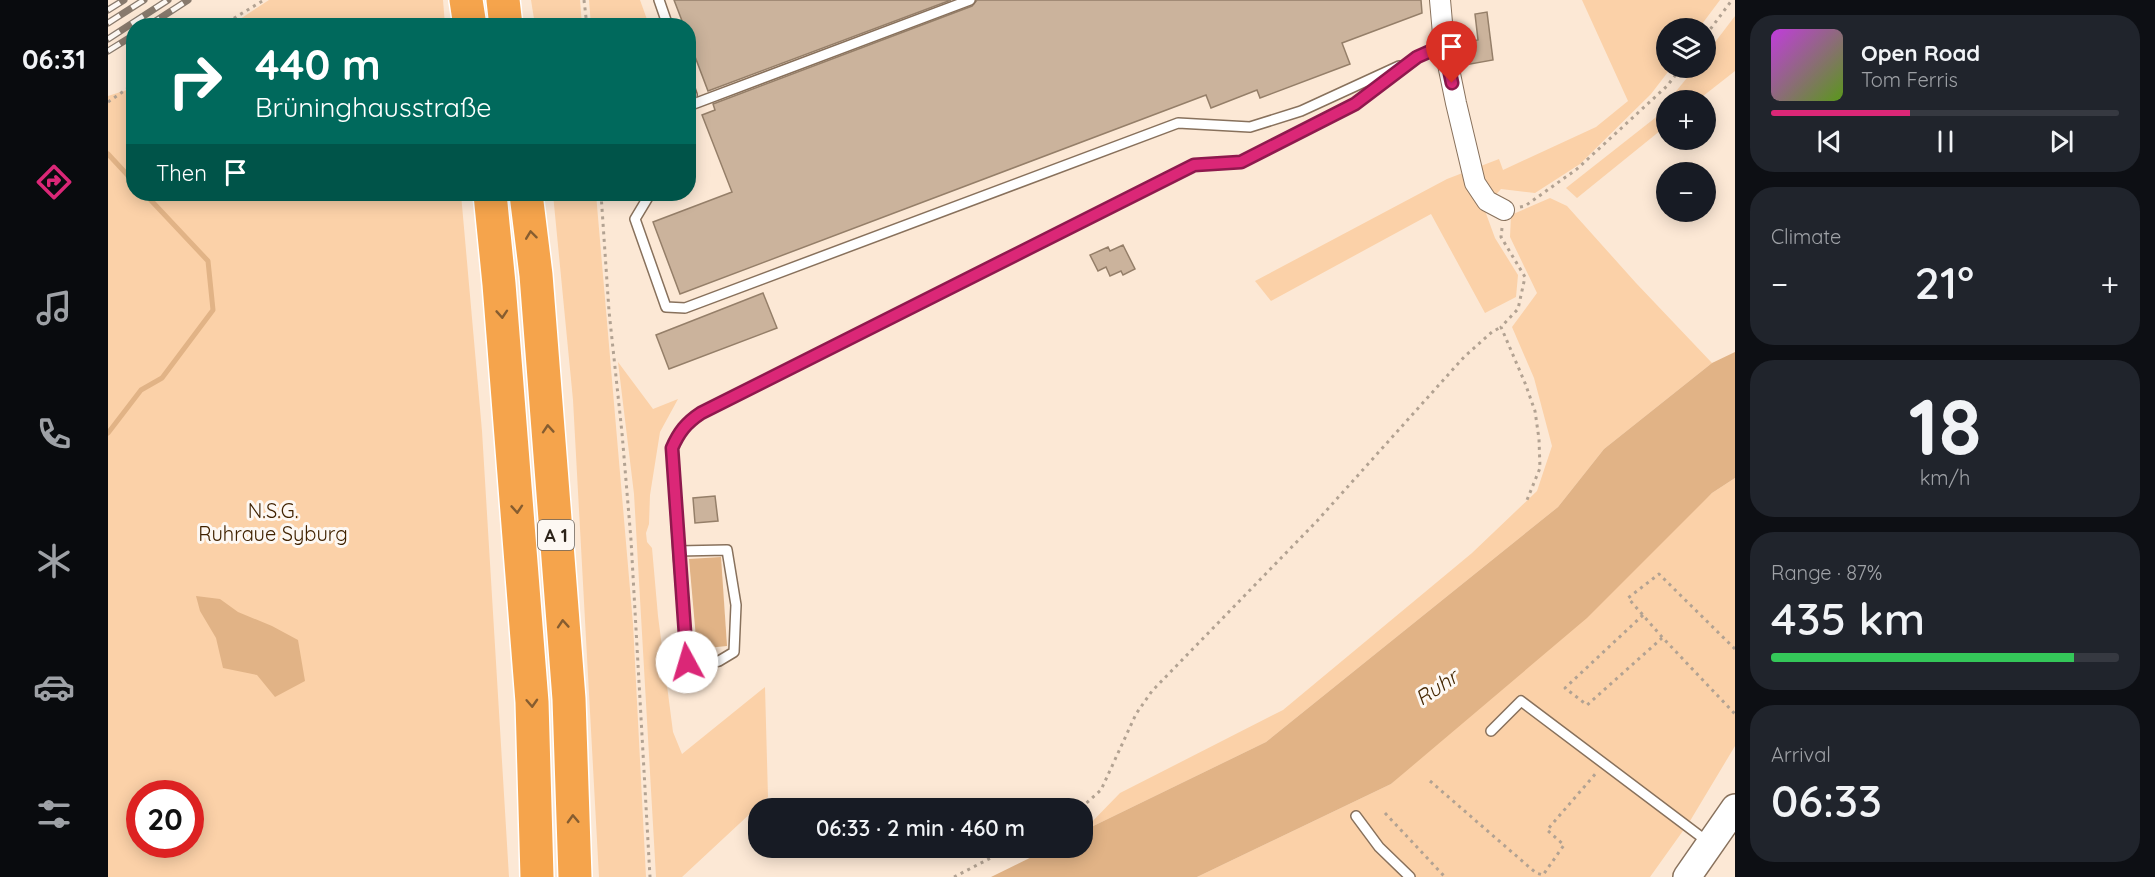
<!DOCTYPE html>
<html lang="en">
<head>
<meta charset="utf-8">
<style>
	body { margin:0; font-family:Quicksand,sans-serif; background:#20242c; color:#f1f3f6; height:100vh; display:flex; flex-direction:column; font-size:22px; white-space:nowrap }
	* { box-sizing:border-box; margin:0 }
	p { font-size:20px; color:#9ea1a6 }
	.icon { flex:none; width:33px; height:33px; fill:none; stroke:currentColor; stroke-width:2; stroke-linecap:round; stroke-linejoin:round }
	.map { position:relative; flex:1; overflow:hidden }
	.side { display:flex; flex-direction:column; gap:15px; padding:15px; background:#0d0f14; width:420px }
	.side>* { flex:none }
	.top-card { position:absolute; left:18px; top:18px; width:570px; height:183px; border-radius:24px; box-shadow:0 3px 15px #0003; background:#00695c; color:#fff; overflow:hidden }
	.buttons { position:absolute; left:1548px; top:18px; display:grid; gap:12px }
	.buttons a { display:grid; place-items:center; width:60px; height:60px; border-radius:50%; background:#171b24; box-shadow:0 3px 15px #0003; font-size:30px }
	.speed { position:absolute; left:18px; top:780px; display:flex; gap:12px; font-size:30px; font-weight:700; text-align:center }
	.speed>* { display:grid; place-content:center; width:78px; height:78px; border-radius:50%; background:#171b24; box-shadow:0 3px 15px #0003; line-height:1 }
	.speed .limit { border:9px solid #d22; background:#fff; color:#111 }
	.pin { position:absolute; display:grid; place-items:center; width:51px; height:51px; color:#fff; margin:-62px -26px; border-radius:50% 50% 50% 0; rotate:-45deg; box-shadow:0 0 6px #0007 }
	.pin .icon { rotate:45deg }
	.me { position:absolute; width:66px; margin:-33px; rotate:354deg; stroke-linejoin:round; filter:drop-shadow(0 0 4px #0008) }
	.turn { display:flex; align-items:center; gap:21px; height:126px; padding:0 30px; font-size:27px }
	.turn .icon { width:78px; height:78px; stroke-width:2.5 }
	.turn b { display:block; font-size:42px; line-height:51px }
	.then { display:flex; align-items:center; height:57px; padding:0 30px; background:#0003; gap:12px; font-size:22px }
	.big { font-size:45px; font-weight:600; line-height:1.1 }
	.side .tile { flex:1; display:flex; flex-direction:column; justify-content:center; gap:9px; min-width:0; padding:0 21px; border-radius:24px; background:#20242c }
	.side .dial { align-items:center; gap:0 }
	.dial b { font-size:78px; line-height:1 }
	.song { display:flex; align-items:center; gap:18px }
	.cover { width:72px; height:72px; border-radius:9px; background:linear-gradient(135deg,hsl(290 70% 55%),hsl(90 70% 35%)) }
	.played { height:6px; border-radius:3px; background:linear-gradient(90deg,#db2777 40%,#363941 40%) }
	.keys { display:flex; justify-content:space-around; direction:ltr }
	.heat { display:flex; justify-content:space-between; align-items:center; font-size:33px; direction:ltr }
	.charge { height:9px; border-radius:4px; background:linear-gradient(90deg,#34c759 87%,#363941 0) }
	.trip { position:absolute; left:640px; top:798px; width:345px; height:60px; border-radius:24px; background:#171b24; box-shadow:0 3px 15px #0003; font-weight:600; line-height:60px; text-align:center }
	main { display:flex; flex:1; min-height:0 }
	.tab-bar { display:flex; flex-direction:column; width:108px; justify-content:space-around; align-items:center; background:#090b0e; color:#9ea1a6 }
	.tab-bar .icon { width:42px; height:42px }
	.tab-bar .on { color:#db2777 }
	.tab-bar b { font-size:27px; color:#f1f3f6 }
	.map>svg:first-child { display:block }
	.green { fill:#fbd1a8; fill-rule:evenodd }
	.water { fill:#e1b386 }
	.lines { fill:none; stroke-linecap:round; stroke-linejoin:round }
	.stream { stroke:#e1b386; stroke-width:5 }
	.building { fill:#cbb39c; stroke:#957f69; stroke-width:1.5 }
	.service-casing { stroke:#88715c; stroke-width:12 }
	.minor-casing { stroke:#88715c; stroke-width:22 }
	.secondary-casing { stroke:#88715c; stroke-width:30 }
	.motorway-casing { stroke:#fff; stroke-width:36 }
	.path { stroke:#b2a292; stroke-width:3; stroke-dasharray:3 4.5; stroke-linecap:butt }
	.service { stroke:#fff; stroke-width:9 }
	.minor { stroke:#fff; stroke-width:20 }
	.secondary { stroke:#fff; stroke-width:27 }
	.motorway { stroke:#f5a44c; stroke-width:33 }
	.rail-casing { stroke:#887a6d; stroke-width:7 }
	.rail { stroke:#fdf8f3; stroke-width:4.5; stroke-dasharray:14; stroke-linecap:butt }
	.oneway { stroke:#865d30 }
	.route-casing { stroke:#8e194d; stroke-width:15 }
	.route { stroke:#db2777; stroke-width:10 }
	.labels { text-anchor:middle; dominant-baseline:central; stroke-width:6; stroke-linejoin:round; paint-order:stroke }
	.shield { fill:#fdf8f3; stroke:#6b635b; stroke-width:1.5 }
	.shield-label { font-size:18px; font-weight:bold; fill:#2c231a }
	.park-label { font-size:20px; fill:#402200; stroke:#fdf8f3 }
	.water-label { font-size:21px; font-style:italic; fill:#452702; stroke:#fdf8f3 }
</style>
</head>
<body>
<main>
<nav class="tab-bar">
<b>06:31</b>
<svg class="icon on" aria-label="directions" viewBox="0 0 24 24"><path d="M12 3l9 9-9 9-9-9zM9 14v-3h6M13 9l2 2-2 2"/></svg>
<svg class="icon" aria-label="music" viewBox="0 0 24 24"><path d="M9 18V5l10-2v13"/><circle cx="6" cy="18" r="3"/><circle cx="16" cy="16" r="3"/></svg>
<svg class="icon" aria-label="phone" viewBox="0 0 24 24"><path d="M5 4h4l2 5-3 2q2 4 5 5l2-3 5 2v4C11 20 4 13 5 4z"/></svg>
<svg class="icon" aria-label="climate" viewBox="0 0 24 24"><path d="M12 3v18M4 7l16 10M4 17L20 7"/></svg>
<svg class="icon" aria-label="car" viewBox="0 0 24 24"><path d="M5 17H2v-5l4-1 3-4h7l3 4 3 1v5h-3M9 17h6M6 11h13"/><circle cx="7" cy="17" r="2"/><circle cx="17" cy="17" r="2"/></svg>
<svg class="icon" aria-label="filters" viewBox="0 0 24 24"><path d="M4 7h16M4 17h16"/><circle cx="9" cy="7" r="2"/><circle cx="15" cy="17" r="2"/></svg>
</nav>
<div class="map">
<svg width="1627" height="877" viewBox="0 0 1627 877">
	<rect width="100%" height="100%" fill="#fce8d5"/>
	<g class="green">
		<polygon points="161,0 335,0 337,25 123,25"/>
		<polygon points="423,0 472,0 474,25 427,25"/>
		<polygon points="481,0 532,0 541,25 483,25"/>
		<polygon points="1474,0 1612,0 1591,28 1558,28 1558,68 1563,68 1543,94 1472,164 1427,193 1393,189 1376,208 1387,238 1410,275 1408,297 1377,313 1323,214 1163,301 1147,281 1339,179 1391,159 1395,170 1488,127 1520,101"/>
		<polygon points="1627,16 1627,71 1590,100 1561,100 1587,68 1598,68 1598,54"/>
		<path d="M25 88 26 194H353L374 431 401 877H0V96ZM32 794H82V844H32Z"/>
		<polygon points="1558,103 1558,126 1469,198 1458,188 1547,118"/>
		<polygon points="445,194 488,194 525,624 538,877 491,877 465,400"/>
		<polygon points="1442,198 1459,206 1528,283 1604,363 1496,449 1450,507 1158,742 975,831 1012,793 1175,710 1364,553 1429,491 1444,446 1426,378 1404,327 1429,293 1402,237 1403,215"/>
		<polygon points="510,362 545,409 570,399 552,432 542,495 541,524 538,533 539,542 544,548 550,616 565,732 574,754 657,687 660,797 574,877 548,877 526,494"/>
		<polygon points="1627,478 1627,746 1582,821 1542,877 1089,877 1283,784 1604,493"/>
	</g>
	<g class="water">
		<polygon points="1627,352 1627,478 1604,493 1479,618 1283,784 1089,877 883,877 942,848 975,848 975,831 1158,742 1450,507 1496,449 1604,363"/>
		<polygon points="613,557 619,646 589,649 581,559"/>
		<polygon points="88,596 112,599 130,612 164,626 190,640 197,681 167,697 149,675 115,668 108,638 92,611"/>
	</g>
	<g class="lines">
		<g class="stream">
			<polyline points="0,154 26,182"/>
			<polyline points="0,433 33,390 54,378 105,310 100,261 37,194"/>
		</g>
	</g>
	<g class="building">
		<polygon points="566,0 843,0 600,91 580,38 580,26 576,26"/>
		<polygon points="869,0 1313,0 1314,13 1234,43 1242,64 1152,98 1149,90 1103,108 1098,95 572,294 545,222 624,192 594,115 607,110 605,104 864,6"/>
		<polygon points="1379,12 1385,60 1357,65 1353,43 1370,40 1367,14"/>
		<polygon points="1015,245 1027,269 1015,275 1013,271 1002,276 998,267 990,271 982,255 1000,247 1002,251"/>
		<polygon points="655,293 669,328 561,369 548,335"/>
		<polygon points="607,496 610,521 587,523 585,498"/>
	</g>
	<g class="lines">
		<defs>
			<g id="service">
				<polyline points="551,0 560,26"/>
				<polyline points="1306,59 1336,45"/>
				<polyline points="580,83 584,95 580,122"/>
				<polyline points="583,105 862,0"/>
				<polyline points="542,194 527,219 558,307 577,308 1070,123 1142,127 1193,111 1291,66"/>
				<path d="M570 551 579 662 585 666 611 661 626 652 628 605 619 550 570 551 564 448C571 432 578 423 593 413L1086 165 1133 162 1247 104 1309 57"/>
				<polyline points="1383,731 1413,701 1600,842"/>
				<polyline points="1248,816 1271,847 1302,877"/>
			</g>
			<polyline id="minor" points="1332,0 1336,45 1348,103 1367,183 1379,201 1396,210"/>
			<polyline id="secondary" points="1579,877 1627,808"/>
			<g id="motorway">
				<polyline points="358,0 362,26"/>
				<polyline points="395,0 398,26"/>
				<polyline points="382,194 391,284 424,702 429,877"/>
				<polyline points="418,194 428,275 461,699 467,877"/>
			</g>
		</defs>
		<use href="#service" class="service-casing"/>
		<use href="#minor" class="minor-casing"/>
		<use href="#secondary" class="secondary-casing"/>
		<use href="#motorway" class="motorway-casing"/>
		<g class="path">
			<polyline points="476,0 479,26"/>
			<polyline points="113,26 156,0"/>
			<polyline points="1598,35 1624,0"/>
			<polyline points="0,102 26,84"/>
			<polyline points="493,194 501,311 514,433 523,540 542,877"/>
			<polyline points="1412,207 1417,206 1469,169 1559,86 1573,68"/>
			<polyline points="1394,228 1393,237 1417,277 1410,309 1393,327 1417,383 1427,411 1431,439 1432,468 1419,500"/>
			<polyline points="1535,615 1457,688 1479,705 1554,638"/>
			<polyline points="1627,649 1551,574 1520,598 1554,637 1627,714"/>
			<polyline points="1322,781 1428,873 1435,875 1456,845 1439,830 1489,772"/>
			<polyline points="973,808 993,790 1028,714 1044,691 1209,521 1356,357 1384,332 1393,327"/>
			<polyline points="1277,813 1337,877"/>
			<polyline points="846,877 902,848"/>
		</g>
		<use href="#service" class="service"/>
		<use href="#minor" class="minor"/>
		<use href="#secondary" class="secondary"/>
		<use href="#motorway" class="motorway"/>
		<defs>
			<g id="rail">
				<polyline points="0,10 16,0"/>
				<polyline points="0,23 36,0"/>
				<polyline points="40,26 80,0"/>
				<polyline points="0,39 60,0"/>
				<polyline points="0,51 26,35"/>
			</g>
		</defs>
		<use href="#rail" class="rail-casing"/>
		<use href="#rail" class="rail"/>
	</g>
	<defs><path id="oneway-chevron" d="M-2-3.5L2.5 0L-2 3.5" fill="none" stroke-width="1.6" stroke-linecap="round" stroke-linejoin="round" transform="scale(1.5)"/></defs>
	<g class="oneway">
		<use href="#oneway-chevron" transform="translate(423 235) rotate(-97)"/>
		<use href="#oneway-chevron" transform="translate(394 314) rotate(86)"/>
		<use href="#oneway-chevron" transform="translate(440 429) rotate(-94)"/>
		<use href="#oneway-chevron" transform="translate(409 509) rotate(86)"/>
		<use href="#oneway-chevron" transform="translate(455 624) rotate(-94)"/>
		<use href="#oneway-chevron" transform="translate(424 703) rotate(87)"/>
		<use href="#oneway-chevron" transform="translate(465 819) rotate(-92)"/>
	</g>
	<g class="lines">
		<defs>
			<path id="route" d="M579 662 564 448C571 432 578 423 593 413L1086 165 1133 162 1247 104 1309 57 1336 45 1344 83"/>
		</defs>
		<use href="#route" class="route-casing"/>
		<use href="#route" class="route"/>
	</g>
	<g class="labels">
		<rect class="shield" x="430" y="520" width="36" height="30" rx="4.5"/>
		<g class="shield-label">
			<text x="448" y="535">A 1</text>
		</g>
		<g class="park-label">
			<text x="165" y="510">N.S.G.<tspan x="165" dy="23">Ruhraue Syburg</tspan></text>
		</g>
		<g class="water-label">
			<text transform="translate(1328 687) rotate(-34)">Ruhr</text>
		</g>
	</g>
</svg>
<div class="buttons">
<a><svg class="icon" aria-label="layers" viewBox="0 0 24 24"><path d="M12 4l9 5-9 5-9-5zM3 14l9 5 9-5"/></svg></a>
<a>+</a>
<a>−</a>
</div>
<div class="speed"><div class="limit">20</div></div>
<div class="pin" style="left:1344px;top:83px;background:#d93025"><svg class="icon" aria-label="arrive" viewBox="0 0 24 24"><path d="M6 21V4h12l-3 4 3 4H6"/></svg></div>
<svg class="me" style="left:579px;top:662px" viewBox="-20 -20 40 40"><circle r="19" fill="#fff"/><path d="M0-13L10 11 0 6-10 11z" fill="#db2777"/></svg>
<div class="trip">06:33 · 2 min · 460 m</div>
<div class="top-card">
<div class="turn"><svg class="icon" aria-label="right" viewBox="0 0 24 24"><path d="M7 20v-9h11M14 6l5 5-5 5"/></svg><div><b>440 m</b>Brüninghausstraße</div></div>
<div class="then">Then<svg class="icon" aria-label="arrive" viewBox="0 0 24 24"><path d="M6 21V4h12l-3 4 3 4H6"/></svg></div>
</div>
</div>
<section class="side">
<div class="tile">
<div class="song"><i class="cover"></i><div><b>Open Road</b><p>Tom Ferris</p></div></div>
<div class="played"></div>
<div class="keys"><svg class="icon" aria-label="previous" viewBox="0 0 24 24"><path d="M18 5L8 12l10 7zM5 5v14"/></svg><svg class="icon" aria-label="pause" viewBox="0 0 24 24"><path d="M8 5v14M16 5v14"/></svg><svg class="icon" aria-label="next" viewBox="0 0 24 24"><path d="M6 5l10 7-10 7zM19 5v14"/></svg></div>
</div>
<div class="tile"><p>Climate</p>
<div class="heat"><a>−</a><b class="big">21°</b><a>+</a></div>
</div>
<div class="tile dial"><b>18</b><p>km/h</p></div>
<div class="tile"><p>Range · 87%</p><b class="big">435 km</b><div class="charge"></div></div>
<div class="tile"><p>Arrival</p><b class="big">06:33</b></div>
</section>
</main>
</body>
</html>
